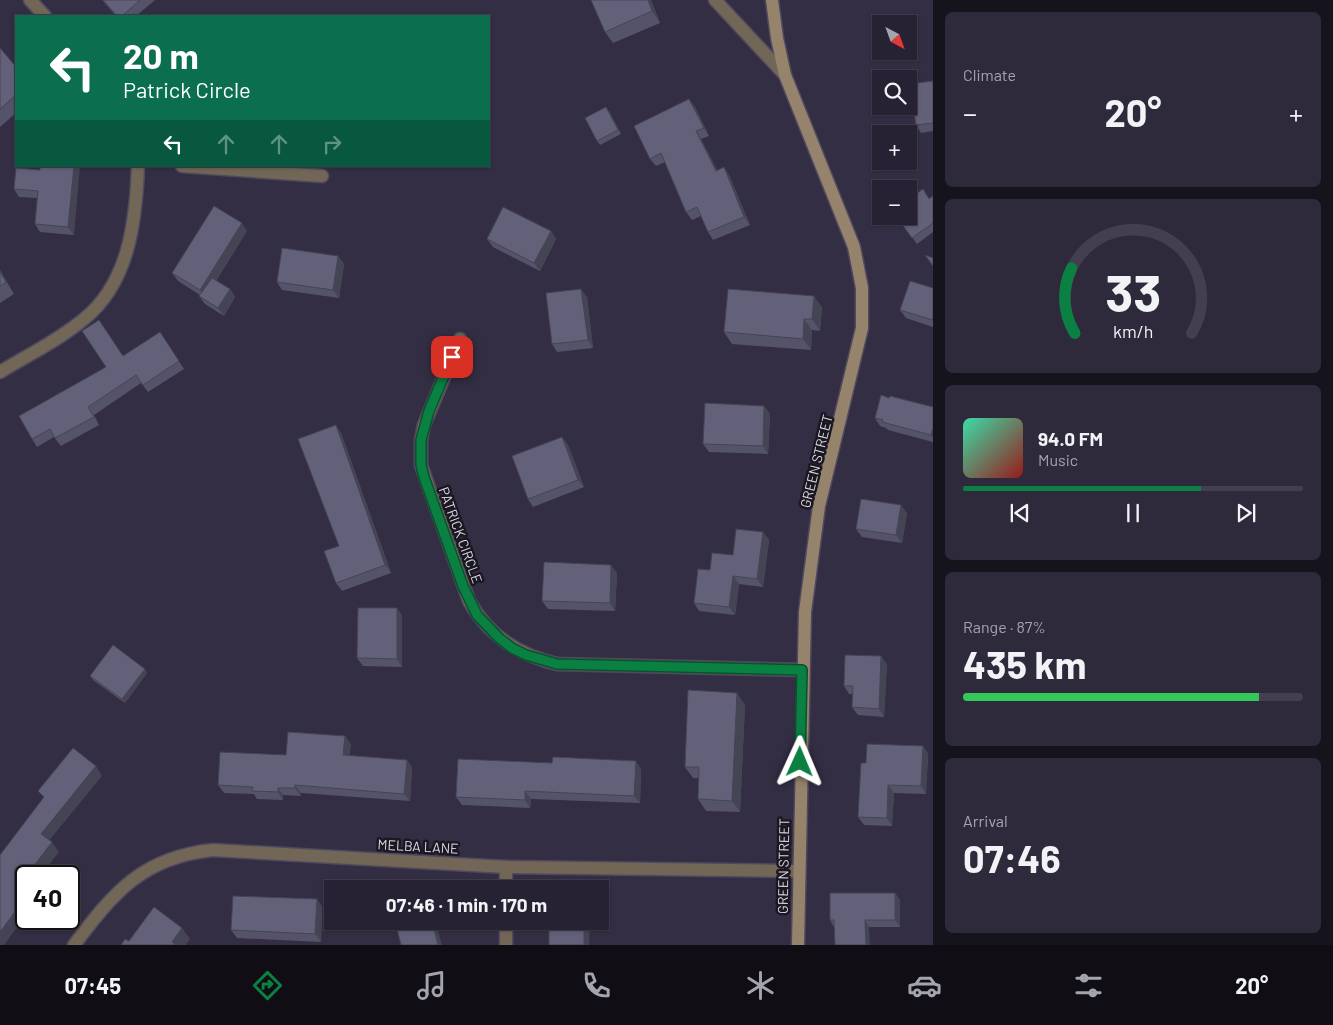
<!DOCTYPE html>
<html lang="en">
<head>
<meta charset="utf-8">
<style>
	body { margin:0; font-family:Barlow,sans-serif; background:#2f2a3b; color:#f1f3f6; height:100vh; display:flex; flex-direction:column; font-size:19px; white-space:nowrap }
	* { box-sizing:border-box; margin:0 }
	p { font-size:16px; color:#a4a4ac }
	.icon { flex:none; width:28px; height:28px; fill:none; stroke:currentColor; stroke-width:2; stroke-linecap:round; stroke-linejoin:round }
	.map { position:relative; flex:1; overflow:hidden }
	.sheet { display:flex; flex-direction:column; gap:12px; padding:12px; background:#15131c; width:400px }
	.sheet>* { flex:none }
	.hud { position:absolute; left:15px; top:15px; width:475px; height:152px; border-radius:0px; box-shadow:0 1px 4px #0004,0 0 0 1px #433f4e; background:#0b6e4f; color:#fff; overflow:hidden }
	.needle { width:32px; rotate:139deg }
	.buttons { position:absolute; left:872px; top:15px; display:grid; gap:10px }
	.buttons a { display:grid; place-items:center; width:45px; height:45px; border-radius:0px; background:#272233; box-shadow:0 1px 4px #0004,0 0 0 1px #433f4e; font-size:25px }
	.speed { position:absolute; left:15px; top:865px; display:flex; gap:10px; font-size:25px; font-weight:700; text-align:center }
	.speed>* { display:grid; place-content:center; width:65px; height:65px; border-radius:50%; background:#272233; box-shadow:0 1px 4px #0004,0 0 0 1px #433f4e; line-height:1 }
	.speed .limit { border:2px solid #111; border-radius:8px; background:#fff; color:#111 }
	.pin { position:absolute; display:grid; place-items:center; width:42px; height:42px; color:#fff; margin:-21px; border-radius:10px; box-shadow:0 2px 8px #0006 }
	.me { position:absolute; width:55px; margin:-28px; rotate:1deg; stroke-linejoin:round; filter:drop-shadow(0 0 4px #0008) }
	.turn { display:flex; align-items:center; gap:18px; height:105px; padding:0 25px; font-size:22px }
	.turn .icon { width:65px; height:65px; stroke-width:2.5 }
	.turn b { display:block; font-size:35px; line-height:42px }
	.lanes { display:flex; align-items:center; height:48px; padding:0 25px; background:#0003; justify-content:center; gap:25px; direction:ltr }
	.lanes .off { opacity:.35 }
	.big { font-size:38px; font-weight:700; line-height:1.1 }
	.sheet .tile { flex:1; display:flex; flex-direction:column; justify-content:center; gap:8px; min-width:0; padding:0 18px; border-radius:8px; background:#2f2a3b }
	.sheet .dial { align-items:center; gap:0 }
	.dial svg { height:130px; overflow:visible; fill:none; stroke:#433f4e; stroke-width:7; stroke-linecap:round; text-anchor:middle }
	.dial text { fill:#f1f3f6; stroke:none }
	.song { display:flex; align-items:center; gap:15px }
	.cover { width:60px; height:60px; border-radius:8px; background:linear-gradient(135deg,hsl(160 70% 55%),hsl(0 70% 35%)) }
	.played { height:5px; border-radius:2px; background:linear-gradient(90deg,#0b8043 70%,#433f4e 70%) }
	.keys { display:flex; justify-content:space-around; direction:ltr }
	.heat { display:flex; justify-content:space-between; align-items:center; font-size:28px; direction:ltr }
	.charge { height:8px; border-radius:4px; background:linear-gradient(90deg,#34c759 87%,#433f4e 0) }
	.trip { position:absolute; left:324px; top:880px; width:285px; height:50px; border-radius:0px; background:#272233; box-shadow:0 1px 4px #0004,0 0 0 1px #433f4e; font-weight:700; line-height:50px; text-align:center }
	.tabs { display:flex; height:80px; justify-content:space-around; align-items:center; background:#100e14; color:#a4a4ac }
	.tabs .icon { width:35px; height:35px }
	.tabs .current { color:#0b8043 }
	.tabs b { font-size:22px; color:#f1f3f6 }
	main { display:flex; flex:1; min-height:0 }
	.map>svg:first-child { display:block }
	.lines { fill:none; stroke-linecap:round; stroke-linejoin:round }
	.street-casing { stroke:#4f495e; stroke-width:15 }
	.secondary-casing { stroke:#4f495e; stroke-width:15 }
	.street { stroke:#726657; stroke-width:12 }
	.secondary { stroke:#96836b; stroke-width:12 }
	.wall { fill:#555369 }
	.shaded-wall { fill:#454455 }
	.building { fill:#63617a; stroke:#454455 }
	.route-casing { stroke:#07532c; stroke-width:12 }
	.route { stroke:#0b8043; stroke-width:9 }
	.labels { text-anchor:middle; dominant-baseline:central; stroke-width:5; stroke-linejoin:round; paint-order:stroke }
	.street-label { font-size:14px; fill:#ddd9e8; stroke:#1b1822 }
</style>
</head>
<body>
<main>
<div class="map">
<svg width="933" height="945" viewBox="0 0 933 945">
	<rect width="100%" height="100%" fill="#342e44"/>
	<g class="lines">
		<defs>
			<g id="street">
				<polyline points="30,0 45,16"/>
				<polyline points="715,0 785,75"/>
				<polyline points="182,166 322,176"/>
				<path d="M460 339 424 425 421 440V465L469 601C489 636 518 655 557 664L802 670"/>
				<path d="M0 372C28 355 59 340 84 319 129 283 136 221 138 166"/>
				<polyline points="506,889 506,867"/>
				<path d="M74 945C114 892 143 857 213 850L506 867 798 871"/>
				<polyline points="506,945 506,921"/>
			</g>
			<polyline id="secondary" points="772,0 777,38 785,75 854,247 862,288 862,328 819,506 805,612 798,945"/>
		</defs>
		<use href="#street" class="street-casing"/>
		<use href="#secondary" class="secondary-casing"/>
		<use href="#street" class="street"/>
		<use href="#secondary" class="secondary"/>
	</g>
	<g class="wall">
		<polygon points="102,0 155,0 136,16 116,16"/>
		<polygon points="651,0 660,23 613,43 605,32"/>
		<polygon points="0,48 16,67 16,113 0,127"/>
		<polygon points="933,81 933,131 921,133 916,125"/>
		<polygon points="695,107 709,136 701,139 717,170 729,175 750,225 713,240 708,232 701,216 692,220 686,212 665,162 656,166 650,159"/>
		<polygon points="609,111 621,134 600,145 597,141"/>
		<polygon points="40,170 74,235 40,232 35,224 37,198 19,197 14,189"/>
		<polygon points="933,196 933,232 917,244 896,216"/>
		<polygon points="247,231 216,281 230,289 235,297 224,316 205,304 199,296 200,295 178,281 172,273"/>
		<polygon points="551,231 556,239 540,271 493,247 487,239"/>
		<polygon points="338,256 344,264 339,298 282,290 277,282"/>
		<polygon points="0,270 14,294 0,303"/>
		<polygon points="933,288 933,327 906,318 900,310"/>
		<polygon points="587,297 593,348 557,352 552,344"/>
		<polygon points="822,307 820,331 812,330 811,350 732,344 724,332"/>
		<polygon points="160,332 184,369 148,392 141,383 94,415 99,425 61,446 54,437 37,447 32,439 106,367"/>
		<polygon points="889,398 933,407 933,442 888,430 886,428 880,426 875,418"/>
		<polygon points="764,406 770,414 768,454 709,452 703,444"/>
		<polygon points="341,433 391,573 342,591 336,583 339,546"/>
		<polygon points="562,437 568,445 584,487 533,507 528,499"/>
		<polygon points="907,513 902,543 862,537 856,529"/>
		<polygon points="763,532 769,540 763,587 739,584 735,615 699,611 694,603 710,570 733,555"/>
		<polygon points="617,573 615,611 548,609 542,601"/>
		<polygon points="397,608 402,616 402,667 363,666 357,658"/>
		<polygon points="887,664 884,717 858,715 852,707 853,694 849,694 844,686"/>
		<polygon points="145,669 147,673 125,703 93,680 90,676"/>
		<polygon points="745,705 740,812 706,811 698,799 699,778 693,778 685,767"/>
		<polygon points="351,744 349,756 407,760 412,768 410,801 301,793 301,796 283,795 283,800 257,799 254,794 224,793 218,785 286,755"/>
		<polygon points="923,746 928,754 926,794 894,793 892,826 864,825 858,817 866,763"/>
		<polygon points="641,769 640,803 531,799 530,808 462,805 456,797"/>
		<polygon points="895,893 900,900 900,927 834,927 830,920"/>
		<polygon points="317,899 322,907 321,942 237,938 231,930"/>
	</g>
	<g class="shaded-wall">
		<polygon points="648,0 651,0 660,23 652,11"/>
		<polygon points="689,99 695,107 709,136 704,128"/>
		<polygon points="696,131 701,139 721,178 716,171"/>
		<polygon points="74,166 80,166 74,235 68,227"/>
		<polygon points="724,167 729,175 750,225 744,217"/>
		<polygon points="242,223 247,231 205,298 200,290"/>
		<polygon points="551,231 556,239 540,271 534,263"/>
		<polygon points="338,256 344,264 339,298 333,290"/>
		<polygon points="0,270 14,294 6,282 0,272"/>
		<polygon points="230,289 235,297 224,316 218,308"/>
		<polygon points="581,289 587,297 593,348 588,340"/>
		<polygon points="814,296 822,307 820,331 812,319"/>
		<polygon points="804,319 812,330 811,350 803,339"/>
		<polygon points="764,406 770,414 768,454 763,446"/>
		<polygon points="336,425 341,433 391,573 385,565"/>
		<polygon points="933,428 933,438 931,435"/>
		<polygon points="562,437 568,445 584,487 578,480"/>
		<polygon points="901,505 907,513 902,543 896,535"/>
		<polygon points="763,532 769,540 763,587 757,579"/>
		<polygon points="611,565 617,573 615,611 610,603"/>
		<polygon points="733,576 739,584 735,615 729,607"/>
		<polygon points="397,608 402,616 402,667 397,659"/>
		<polygon points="881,656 887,664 884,717 879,709"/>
		<polygon points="145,669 147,673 125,703 122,699"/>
		<polygon points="737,693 745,705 740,812 732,801"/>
		<polygon points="345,736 351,744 348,763 343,755"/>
		<polygon points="923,746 928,754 926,794 921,786"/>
		<polygon points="407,760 412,768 410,801 404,794"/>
		<polygon points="636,761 641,769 640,803 634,796"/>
		<polygon points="96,766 102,776 47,843 41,834"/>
		<polygon points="295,785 301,793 301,796 295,788"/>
		<polygon points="888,785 894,793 892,826 887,818"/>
		<polygon points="278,788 283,795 283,800 278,792"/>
		<polygon points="525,791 531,799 530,808 525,800"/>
		<polygon points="52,842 59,852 40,876 34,876 30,871"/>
		<polygon points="895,893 900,900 900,927 895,920"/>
		<polygon points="26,897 26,915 4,945 0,945 0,932"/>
		<polygon points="317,899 322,907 321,942 315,934"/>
		<polygon points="865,920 869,927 870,945 866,945"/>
		<polygon points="432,921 435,921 442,945 438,945"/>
		<polygon points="584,921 588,921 590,924 589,945 584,945"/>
		<polygon points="182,928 190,939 186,945 174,945 172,942"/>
	</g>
	<g class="building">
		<polygon points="103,0 140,0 122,16 117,16"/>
		<polygon points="591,0 648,0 652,11 605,32"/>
		<polygon points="0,48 16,67 16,95 0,109"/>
		<polygon points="933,81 933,123 916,125 910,84"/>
		<polygon points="689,99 704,128 696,131 716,171 724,167 744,217 708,232 697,207 686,212 661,153 650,159 634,126"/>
		<polygon points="606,107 618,130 597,141 585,118"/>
		<polygon points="40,166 74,166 68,227 35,224 38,191 14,189 16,168 40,170"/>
		<polygon points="923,189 929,199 933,196 933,223 912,238 896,216 909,216 909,199"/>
		<polygon points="214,206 242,223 200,290 172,273"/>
		<polygon points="503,207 551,231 534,263 487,239"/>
		<polygon points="282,248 338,256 333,290 277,282"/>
		<polygon points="925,255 933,258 933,266"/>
		<polygon points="0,272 6,282 0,286"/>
		<polygon points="212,278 230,289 218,308 199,296"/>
		<polygon points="910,281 933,288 933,320 900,310"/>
		<polygon points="581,289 588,340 552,344 546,293"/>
		<polygon points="728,289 814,296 812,319 804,319 803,339 724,332"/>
		<polygon points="99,320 123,356 160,332 179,361 143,385 136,375 88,407 94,417 55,438 50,429 32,439 19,416 106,367 82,331"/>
		<polygon points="881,395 889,398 890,396 933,407 933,428 931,435 882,422 883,420 875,418"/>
		<polygon points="705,403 764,406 763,446 703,444"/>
		<polygon points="336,425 385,565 336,583 324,551 339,546 298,439"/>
		<polygon points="562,437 578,480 528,499 512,456"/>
		<polygon points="861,499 901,505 896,535 856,529"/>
		<polygon points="736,529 763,532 757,579 733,576 729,607 694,603 698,569 710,570 712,553 733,555"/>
		<polygon points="544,562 611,565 610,603 542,601"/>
		<polygon points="358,608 397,608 397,659 357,658"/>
		<polygon points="113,645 145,669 122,699 90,676"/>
		<polygon points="845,655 881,656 879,709 852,707 853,686 844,686"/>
		<polygon points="688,690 737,693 732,801 698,799 699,767 685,767"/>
		<polygon points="288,732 345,736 343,755 407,760 404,794 295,785 295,788 278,788 278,792 252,791 253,787 218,785 220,752 286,755"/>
		<polygon points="867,744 923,746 921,786 888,785 887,818 858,817 861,763 866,763"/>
		<polygon points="73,748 96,766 41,834 52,842 30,871 37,876 26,876 26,897 0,932 0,855 44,797 38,791"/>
		<polygon points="553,757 636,761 634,796 525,791 525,800 456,797 458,759 552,763"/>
		<polygon points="830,893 895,893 895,920 865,920 866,945 835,945 834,920 830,920"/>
		<polygon points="233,896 317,899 315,934 231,930"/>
		<polygon points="154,907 182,928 172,942 176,945 121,945 125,939 129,941"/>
		<polygon points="395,921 432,921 438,945 401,945"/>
		<rect x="549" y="921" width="35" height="24"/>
	</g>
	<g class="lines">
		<defs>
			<polyline id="route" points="452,357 429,411 421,440 421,465 424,477 463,586 477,615 499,638 512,648 526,655 557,664 802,670 800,762"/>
		</defs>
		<use href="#route" class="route-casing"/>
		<use href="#route" class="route"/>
	</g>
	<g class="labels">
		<g class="street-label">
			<text transform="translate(816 461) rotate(-76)">GREEN STREET</text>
			<text transform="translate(461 535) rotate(70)">PATRICK CIRCLE</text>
			<text transform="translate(418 846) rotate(3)">MELBA LANE</text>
			<text transform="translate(783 866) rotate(-89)">GREEN STREET</text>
		</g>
	</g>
</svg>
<div class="buttons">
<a><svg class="needle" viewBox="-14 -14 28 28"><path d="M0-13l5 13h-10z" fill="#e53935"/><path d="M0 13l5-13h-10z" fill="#a4a4ac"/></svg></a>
<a><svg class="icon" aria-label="search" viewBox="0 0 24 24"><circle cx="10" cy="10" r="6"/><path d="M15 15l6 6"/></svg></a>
<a>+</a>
<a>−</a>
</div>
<div class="speed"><div class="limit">40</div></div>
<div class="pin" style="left:452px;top:357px;background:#d93025"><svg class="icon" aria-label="arrive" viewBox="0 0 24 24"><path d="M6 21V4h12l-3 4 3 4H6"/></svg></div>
<svg class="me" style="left:800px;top:762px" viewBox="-20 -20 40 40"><path d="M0-17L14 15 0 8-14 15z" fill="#0b8043" stroke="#fff" stroke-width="4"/></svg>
<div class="trip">07:46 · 1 min · 170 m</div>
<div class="hud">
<div class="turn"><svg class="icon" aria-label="left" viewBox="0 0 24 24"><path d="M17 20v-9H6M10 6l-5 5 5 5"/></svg><div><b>20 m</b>Patrick Circle</div></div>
<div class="lanes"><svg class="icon" aria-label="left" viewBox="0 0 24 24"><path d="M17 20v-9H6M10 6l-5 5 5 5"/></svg><svg class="icon off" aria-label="ahead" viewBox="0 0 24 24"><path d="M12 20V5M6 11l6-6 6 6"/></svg><svg class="icon off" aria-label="ahead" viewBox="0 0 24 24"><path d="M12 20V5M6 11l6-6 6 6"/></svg><svg class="icon off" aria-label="right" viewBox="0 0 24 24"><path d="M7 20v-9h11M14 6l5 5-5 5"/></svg></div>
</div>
</div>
<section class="sheet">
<div class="tile"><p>Climate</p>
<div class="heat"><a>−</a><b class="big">20°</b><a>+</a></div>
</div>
<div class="tile dial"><svg viewBox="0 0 100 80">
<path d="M14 69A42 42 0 1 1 86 69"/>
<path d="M14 69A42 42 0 0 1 12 29" stroke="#0b8043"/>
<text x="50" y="56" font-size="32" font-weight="700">33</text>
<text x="50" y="72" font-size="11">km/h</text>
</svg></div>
<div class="tile">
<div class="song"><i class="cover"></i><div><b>94.0 FM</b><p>Music</p></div></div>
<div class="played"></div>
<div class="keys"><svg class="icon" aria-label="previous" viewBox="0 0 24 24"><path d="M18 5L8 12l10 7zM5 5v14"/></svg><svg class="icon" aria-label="pause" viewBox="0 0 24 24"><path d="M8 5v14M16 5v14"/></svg><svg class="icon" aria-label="next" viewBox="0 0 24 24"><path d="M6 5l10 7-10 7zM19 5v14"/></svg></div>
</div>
<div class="tile"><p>Range · 87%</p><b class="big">435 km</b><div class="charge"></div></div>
<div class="tile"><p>Arrival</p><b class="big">07:46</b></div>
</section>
</main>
<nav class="tabs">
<b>07:45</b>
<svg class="icon current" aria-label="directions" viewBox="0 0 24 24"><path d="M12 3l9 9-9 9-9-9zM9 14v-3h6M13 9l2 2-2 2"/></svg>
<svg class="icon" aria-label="music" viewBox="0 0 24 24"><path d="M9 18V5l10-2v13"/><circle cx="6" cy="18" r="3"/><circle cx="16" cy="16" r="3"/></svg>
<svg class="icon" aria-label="phone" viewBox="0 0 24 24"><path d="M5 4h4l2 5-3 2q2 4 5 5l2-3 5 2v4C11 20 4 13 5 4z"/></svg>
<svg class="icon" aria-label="climate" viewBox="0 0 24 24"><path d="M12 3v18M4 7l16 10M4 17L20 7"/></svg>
<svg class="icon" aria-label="car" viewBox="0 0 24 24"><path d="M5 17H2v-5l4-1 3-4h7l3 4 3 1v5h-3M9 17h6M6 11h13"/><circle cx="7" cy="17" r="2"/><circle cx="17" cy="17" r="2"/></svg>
<svg class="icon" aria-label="filters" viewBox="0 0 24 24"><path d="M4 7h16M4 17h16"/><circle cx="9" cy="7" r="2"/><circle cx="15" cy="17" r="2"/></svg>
<b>20°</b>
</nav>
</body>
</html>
